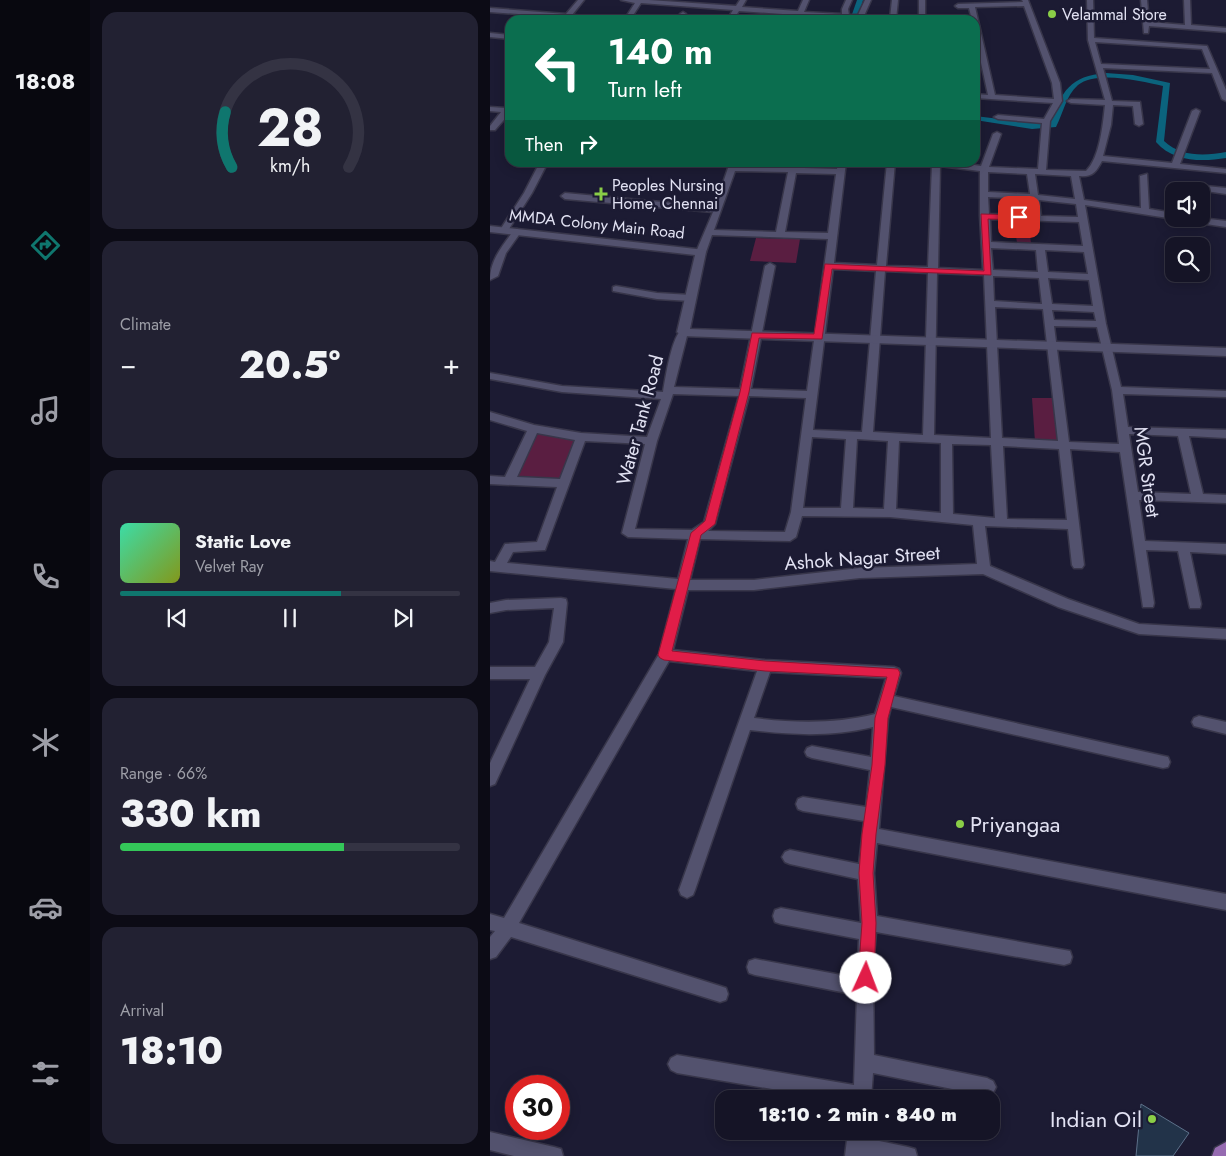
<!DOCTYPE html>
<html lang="en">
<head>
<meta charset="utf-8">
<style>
	body { margin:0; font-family:Jost,sans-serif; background:#222132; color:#f1f3f6; height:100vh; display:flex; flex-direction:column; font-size:19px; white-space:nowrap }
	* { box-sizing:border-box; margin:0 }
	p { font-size:16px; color:#9d9ea7 }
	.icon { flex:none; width:28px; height:28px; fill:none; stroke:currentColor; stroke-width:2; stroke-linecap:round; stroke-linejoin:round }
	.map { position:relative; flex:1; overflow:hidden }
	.drawer { display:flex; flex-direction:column; gap:12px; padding:12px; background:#0c0b15; width:400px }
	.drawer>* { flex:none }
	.banner { position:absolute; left:15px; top:15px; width:475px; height:152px; border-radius:15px; box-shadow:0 2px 12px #0003,0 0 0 1px #343343; background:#0b6e4f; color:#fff; overflow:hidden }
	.fabs { position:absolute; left:675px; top:182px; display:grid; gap:10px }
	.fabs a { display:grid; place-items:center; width:45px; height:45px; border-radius:10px; background:#151426; box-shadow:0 2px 12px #0003,0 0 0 1px #343343; font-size:25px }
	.speed { position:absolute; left:15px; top:1075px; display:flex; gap:10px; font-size:25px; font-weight:700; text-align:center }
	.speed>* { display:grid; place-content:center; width:65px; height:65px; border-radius:50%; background:#151426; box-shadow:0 2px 12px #0003,0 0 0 1px #343343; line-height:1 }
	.speed .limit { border:8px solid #d22; background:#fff; color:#111 }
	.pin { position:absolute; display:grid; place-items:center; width:42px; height:42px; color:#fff; margin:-21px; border-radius:10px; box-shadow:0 2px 8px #0006 }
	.me { position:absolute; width:55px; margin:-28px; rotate:2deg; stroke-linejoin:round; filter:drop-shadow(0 0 4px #0008) }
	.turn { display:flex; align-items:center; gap:18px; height:105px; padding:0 20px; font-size:22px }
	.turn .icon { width:65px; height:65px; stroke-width:2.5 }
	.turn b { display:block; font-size:35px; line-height:42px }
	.then { display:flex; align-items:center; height:48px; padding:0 20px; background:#0003; gap:10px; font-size:19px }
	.big { font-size:38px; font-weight:800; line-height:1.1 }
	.drawer .card { flex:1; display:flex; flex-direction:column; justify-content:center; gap:8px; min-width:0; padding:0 18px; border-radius:15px; background:#222132 }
	.drawer .dial { align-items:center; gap:0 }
	.dial svg { height:130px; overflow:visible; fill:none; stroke:#343343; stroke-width:7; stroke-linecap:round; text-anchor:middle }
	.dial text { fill:#f1f3f6; stroke:none }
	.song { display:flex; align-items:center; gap:15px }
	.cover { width:60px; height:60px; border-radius:8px; background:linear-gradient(135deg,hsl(160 70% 55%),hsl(70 70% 35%)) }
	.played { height:5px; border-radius:2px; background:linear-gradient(90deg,#0f766e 65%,#343343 65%) }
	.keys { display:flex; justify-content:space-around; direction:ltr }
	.heat { display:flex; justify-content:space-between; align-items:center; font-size:28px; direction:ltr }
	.charge { height:8px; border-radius:4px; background:linear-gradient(90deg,#34c759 66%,#343343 0) }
	.trip { position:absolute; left:225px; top:1090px; width:285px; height:50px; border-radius:15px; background:#151426; box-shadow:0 2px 12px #0003,0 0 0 1px #343343; font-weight:800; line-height:50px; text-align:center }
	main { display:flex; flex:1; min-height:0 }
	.tab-bar { display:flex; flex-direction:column; width:90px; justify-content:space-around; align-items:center; background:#08080f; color:#9d9ea7 }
	.tab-bar .icon { width:35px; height:35px }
	.tab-bar .current { color:#0f766e }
	.tab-bar b { font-size:22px; color:#f1f3f6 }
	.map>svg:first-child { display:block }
	.green { fill:#5a1e41 }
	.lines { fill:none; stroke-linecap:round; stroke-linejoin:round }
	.canal { fill:#0b637d; fill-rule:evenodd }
	.building { fill:#223349; stroke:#5d718a }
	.street-casing { stroke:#38364a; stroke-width:3 }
	.secondary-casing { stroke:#38364a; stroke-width:3 }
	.primary-casing { stroke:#38364a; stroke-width:3 }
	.street { fill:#53526e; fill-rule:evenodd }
	.secondary { fill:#53526e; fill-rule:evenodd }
	.primary { fill:#966bb1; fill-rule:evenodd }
	.route { fill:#e11d48; stroke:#92132f }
	.poi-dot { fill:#8ace47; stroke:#1c1b33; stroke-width:2 }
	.labels { text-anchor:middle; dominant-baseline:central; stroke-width:5; stroke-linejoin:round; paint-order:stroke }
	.far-poi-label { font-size:16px; fill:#e2e2f3; stroke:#1c1b33; text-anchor:start }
	.far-street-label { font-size:16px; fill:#e2e2f3; stroke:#1c1b33 }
	.street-label { font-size:19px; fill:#e2e2f3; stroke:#1c1b33 }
	.near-poi-label { font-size:22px; fill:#e2e2f3; stroke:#1c1b33; text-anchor:start }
</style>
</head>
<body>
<main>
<nav class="tab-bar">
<b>18:08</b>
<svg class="icon current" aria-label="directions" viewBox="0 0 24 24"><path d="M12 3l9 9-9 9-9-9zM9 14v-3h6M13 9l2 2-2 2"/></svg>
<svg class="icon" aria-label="music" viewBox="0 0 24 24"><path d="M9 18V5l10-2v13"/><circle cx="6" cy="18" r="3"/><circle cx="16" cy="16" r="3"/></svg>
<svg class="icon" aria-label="phone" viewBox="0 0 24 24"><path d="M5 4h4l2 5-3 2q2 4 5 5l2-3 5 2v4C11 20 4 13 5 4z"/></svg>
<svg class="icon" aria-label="climate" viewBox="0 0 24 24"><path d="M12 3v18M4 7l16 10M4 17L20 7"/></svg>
<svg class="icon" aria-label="car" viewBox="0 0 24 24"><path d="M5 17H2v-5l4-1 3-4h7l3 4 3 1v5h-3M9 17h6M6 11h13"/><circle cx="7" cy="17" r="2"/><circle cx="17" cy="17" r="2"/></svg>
<svg class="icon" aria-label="filters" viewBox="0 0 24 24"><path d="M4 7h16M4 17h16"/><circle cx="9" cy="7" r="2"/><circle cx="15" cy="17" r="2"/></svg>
</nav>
<section class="drawer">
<div class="card dial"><svg viewBox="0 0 100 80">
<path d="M14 69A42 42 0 1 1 86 69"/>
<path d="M14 69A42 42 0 0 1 10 35" stroke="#0f766e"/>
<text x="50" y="56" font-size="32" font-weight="700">28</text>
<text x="50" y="72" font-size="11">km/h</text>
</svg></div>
<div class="card"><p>Climate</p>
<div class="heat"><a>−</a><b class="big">20.5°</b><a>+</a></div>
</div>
<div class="card">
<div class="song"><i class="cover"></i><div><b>Static Love</b><p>Velvet Ray</p></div></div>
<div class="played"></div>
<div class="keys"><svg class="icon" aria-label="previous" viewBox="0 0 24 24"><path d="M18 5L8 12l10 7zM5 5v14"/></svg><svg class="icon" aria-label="pause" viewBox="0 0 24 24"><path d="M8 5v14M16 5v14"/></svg><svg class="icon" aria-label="next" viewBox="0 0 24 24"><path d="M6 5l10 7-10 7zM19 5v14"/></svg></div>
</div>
<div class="card"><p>Range · 66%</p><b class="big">330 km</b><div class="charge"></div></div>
<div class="card"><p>Arrival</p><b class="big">18:10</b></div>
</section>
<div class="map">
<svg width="736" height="1156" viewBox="0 0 736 1156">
	<rect width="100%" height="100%" fill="#1c1b33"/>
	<g class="green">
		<polygon points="524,221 538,222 541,243 527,243"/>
		<polygon points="266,238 310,239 306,263 260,261"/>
		<polygon points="542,398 564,398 569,443 545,442"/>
		<polygon points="44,432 89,439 72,483 21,480"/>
	</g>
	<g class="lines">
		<g class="canal">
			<polygon points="367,0 373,0 368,20 360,20"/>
			<path d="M616 73 643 75 680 83 674 141C691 157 715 156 736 152V158C712 162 683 162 666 142L673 86C652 81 606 70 588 85 576 95 573 114 566 127L542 129 485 120V116L542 123H560C572 91 580 76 616 73Z"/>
		</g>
	</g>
	<polygon class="building" points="651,1104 699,1133 683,1156 646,1156"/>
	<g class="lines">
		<defs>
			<g id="street">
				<polygon points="88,0 94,0 82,15 107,17 110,20 0,12 0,8 76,14"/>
				<polygon points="131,0 159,0 246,6 250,0 256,0 252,7 308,11 313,0 319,0 314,12 352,14 352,9 356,0 362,0 358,9 359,15 368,15 375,0 381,0 374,16 400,18 402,0 408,0 406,20 353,20 353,18 312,15 310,20 304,20 306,15 249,11 243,20 237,20 243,10 151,3 140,20 134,20 145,3"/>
				<rect x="429" y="0" width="6" height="20"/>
				<path d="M532 0H538L570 83 572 101 560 121 556 170 596 171C610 158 613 123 615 105L581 103 577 101 581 99 615 100 598 40 597 0H603L604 38 717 46 736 90V101L732 99 722 73 613 68 622 101 650 102 653 124 649 126 645 124 643 106 623 105 621 125 613 156 682 163 702 111 706 109 710 111 690 164 736 169V173L612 161C606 172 603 177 589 176L594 200 651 208 650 176 657 174 659 209 684 213V219L595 205 616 324 631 387 736 391V397L633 394 638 427 736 430V438L699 436 713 494 736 495V503L649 500 655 541 736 544V554L700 552 711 604 710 608H700L699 604 688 551 656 550 664 603 663 607H653L630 452 580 449 594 565 592 568H584L582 565 578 529 495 526 500 566 578 599 649 624 736 629V639L649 634 568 607 493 574 370 578 264 590H198L183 650 275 660 404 667 409 669 411 673 404 696 678 757 680 762 678 767 673 768 401 707 398 719 389 829 736 894V910L387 843 384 873 387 916 580 951 582 957 580 963 574 965 386 932 383 968 384 1055 497 1078 503 1081 506 1087 503 1093 497 1096 383 1073 381 1099H341L187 1073 181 1070 178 1064 181 1058 187 1055 364 1085 367 995 265 975 259 973 257 967 259 961 265 959 367 978 369 939 291 924 285 922 283 916 285 910 291 908 371 923 368 879 300 864 295 862 292 857 295 852 300 850 369 864 374 821 313 811 308 809 306 804 308 799 313 797 376 807 380 770 322 758 317 756 315 752 317 748 322 746 381 757 383 727C342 737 301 735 260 730L205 890 203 895 197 898 191 895 189 890 267 671 179 661 29 923 230 986 236 988 238 994 236 1000 230 1002 21 937 6 957 0 959V937L5 931 0 930V914L14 918 169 654 186 589 0 571V561L5 562 15 544 47 542 67 487 0 484V476L15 477 37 431 0 420V412L44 425 91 433 157 437 171 399 72 392 0 379V373L72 386 173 392C175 380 182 333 193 329L198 332 184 387 250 389 275 266 280 263 285 266 261 389 317 391 338 239 222 235 216 252 211 255 206 252 223 212 75 199 71 196 75 193 225 207 240 162H248L247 166 347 169 348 162H356L344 263 387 265 397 162H405L396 266 438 267 442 165 437 162H463L491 166 503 134 507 132 511 134 499 167 548 169 552 123 508 119 504 117 508 115 554 119 563 103 485 98V94L498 95 485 35V20H482L479 8H468L465 6 468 4 533 2ZM534 6 562 83 564 99 505 95 485 7ZM605 42 712 49 720 69 611 64ZM450 166 490 171V216L493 270 448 268ZM245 171 298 172 286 232 224 230ZM498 172 537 174 540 194 498 192ZM306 173 346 174 338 233 295 232ZM545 174 581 176 585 199 548 195ZM498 197 540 199 542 215 499 214ZM549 200 586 204 588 217 551 216ZM500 219 589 222 593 246 501 242ZM501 248 546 250 548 272 503 270ZM555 250 594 252 598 274 558 272ZM343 269 386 271 372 432 323 430ZM395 271 438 273 433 435 383 432ZM447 273 494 275 501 438 444 435ZM503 276 549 278 552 304 504 301ZM558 278 599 280 603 306 562 304ZM505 307 553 309 568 441 512 438ZM562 310 604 312 606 321 564 320ZM564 326 607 327 622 390 629 444 579 442ZM183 394 249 396 214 522 202 530 145 529 167 441ZM259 396 316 398 301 512 295 532 218 531 225 524ZM47 433 85 440 70 479 27 477ZM639 434 688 436 701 494 648 492ZM322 437 356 439 351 508H313ZM367 439 398 441 394 509 363 508ZM95 441 155 444 132 533 138 537 198 539 188 579 17 563 23 552 55 550ZM409 441 451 443V513L406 509ZM462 444 501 445 505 518 463 514ZM513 446 569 449 577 520 517 519ZM312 516 400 517 483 525 487 564 370 568 264 580H200L210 539 300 541 306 537ZM280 672 396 678 385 714C345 724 305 723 264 718Z"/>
				<polygon points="651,0 657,0 659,22 695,25 694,0 700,0 701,25 736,28 736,32 659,26 658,33 654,33"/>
				<polygon points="193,12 196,14 194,20 188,20 190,14"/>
				<polygon points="0,33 20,35 20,39 0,37"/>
				<polygon points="17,105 20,105 20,113 5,130 0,130 0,126 11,112 0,111 0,107 15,108"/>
				<polygon points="50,162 58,162 42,193 17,232 11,232 10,230 34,193"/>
				<polygon points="686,183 736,188 736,194 689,187 685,185"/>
				<polygon points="711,218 736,221 736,227 702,222 698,219"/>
				<path d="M27 229 31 232 16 253 8 276 0 280C0 260 13 245 24 230Z"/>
				<polygon points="126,286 167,293 201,295 206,298 201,301 167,299 123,291 123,287"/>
				<polygon points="71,598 76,599 77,603 73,642 55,675 5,784 0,786 0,763 40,679 0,679 0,667 45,667 59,642 64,608 16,610 0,613 0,603 16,600"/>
				<polygon points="709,716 736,722 736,734 704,726 702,722 704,718"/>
				<polygon points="358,1131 376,1131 375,1138 418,1147 425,1149 427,1156 355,1156"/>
				<polygon points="0,1132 64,1147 71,1149 73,1156 24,1156 0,1150"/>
			</g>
			<polygon id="secondary" points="0,226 215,250 216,252 200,329 736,348 736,356 193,336 187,332 205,255 0,232"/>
			<polygon id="primary" points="736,1142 736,1156 722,1156 725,1148"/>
		</defs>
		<use href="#street" class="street-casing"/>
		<use href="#secondary" class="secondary-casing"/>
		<use href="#primary" class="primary-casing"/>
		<use href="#street" class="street"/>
		<use href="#secondary" class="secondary"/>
		<use href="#primary" class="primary"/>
	</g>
	<polygon class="route" points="491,214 529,215 533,217 529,220 498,219 501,275 342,269 332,339 269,338 259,392 225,524 211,535 182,651 275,661 408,669 410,673 398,718 395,765 386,834 383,873 386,923 384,978 381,984 376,986 370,984 368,978 372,923 369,873 372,834 382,765 385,718 397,677 275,671 174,660 170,658 168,655 201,533 215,521 250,392 262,333 324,334 335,264 494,271"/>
	<g class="poi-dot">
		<circle cx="562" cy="14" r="5"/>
		<path d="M108.5 186.5h5v5h5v5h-5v5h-5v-5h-5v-5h5z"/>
		<circle cx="470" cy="824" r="5"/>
		<circle cx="662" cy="1119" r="5"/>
	</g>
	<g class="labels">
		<g class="far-poi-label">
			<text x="572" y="14">Velammal Store</text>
			<text x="122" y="185">Peoples Nursing<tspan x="122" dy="18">Home, Chennai</tspan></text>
		</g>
		<g class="far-street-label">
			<text transform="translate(107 224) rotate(6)">MMDA Colony Main Road</text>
		</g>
		<g class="street-label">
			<text transform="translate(150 420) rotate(-75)">Water Tank Road</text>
			<text transform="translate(657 472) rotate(82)">MGR Street</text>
			<text transform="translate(372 558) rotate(-4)">Ashok Nagar Street</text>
		</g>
		<g class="near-poi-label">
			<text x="480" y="824">Priyangaa</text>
			<text x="652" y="1119" text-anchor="end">Indian Oil</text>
		</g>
	</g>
</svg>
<div class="fabs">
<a><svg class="icon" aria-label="sound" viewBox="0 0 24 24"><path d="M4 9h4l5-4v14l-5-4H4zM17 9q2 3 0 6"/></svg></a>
<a><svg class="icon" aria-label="search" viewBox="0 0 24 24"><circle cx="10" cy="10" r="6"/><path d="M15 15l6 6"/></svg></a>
</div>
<div class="speed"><div class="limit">30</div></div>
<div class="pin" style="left:529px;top:217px;background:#d93025"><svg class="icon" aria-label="arrive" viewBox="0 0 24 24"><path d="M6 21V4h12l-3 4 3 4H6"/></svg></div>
<svg class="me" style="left:376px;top:978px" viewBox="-20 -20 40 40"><circle r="19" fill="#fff"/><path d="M0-13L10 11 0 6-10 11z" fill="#e11d48"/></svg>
<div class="trip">18:10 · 2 min · 840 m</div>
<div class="banner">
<div class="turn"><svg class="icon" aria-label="left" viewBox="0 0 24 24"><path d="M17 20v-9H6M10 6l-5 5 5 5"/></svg><div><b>140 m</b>Turn left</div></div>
<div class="then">Then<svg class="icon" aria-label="right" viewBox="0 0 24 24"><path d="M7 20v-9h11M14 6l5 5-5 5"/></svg></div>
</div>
</div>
</main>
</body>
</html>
